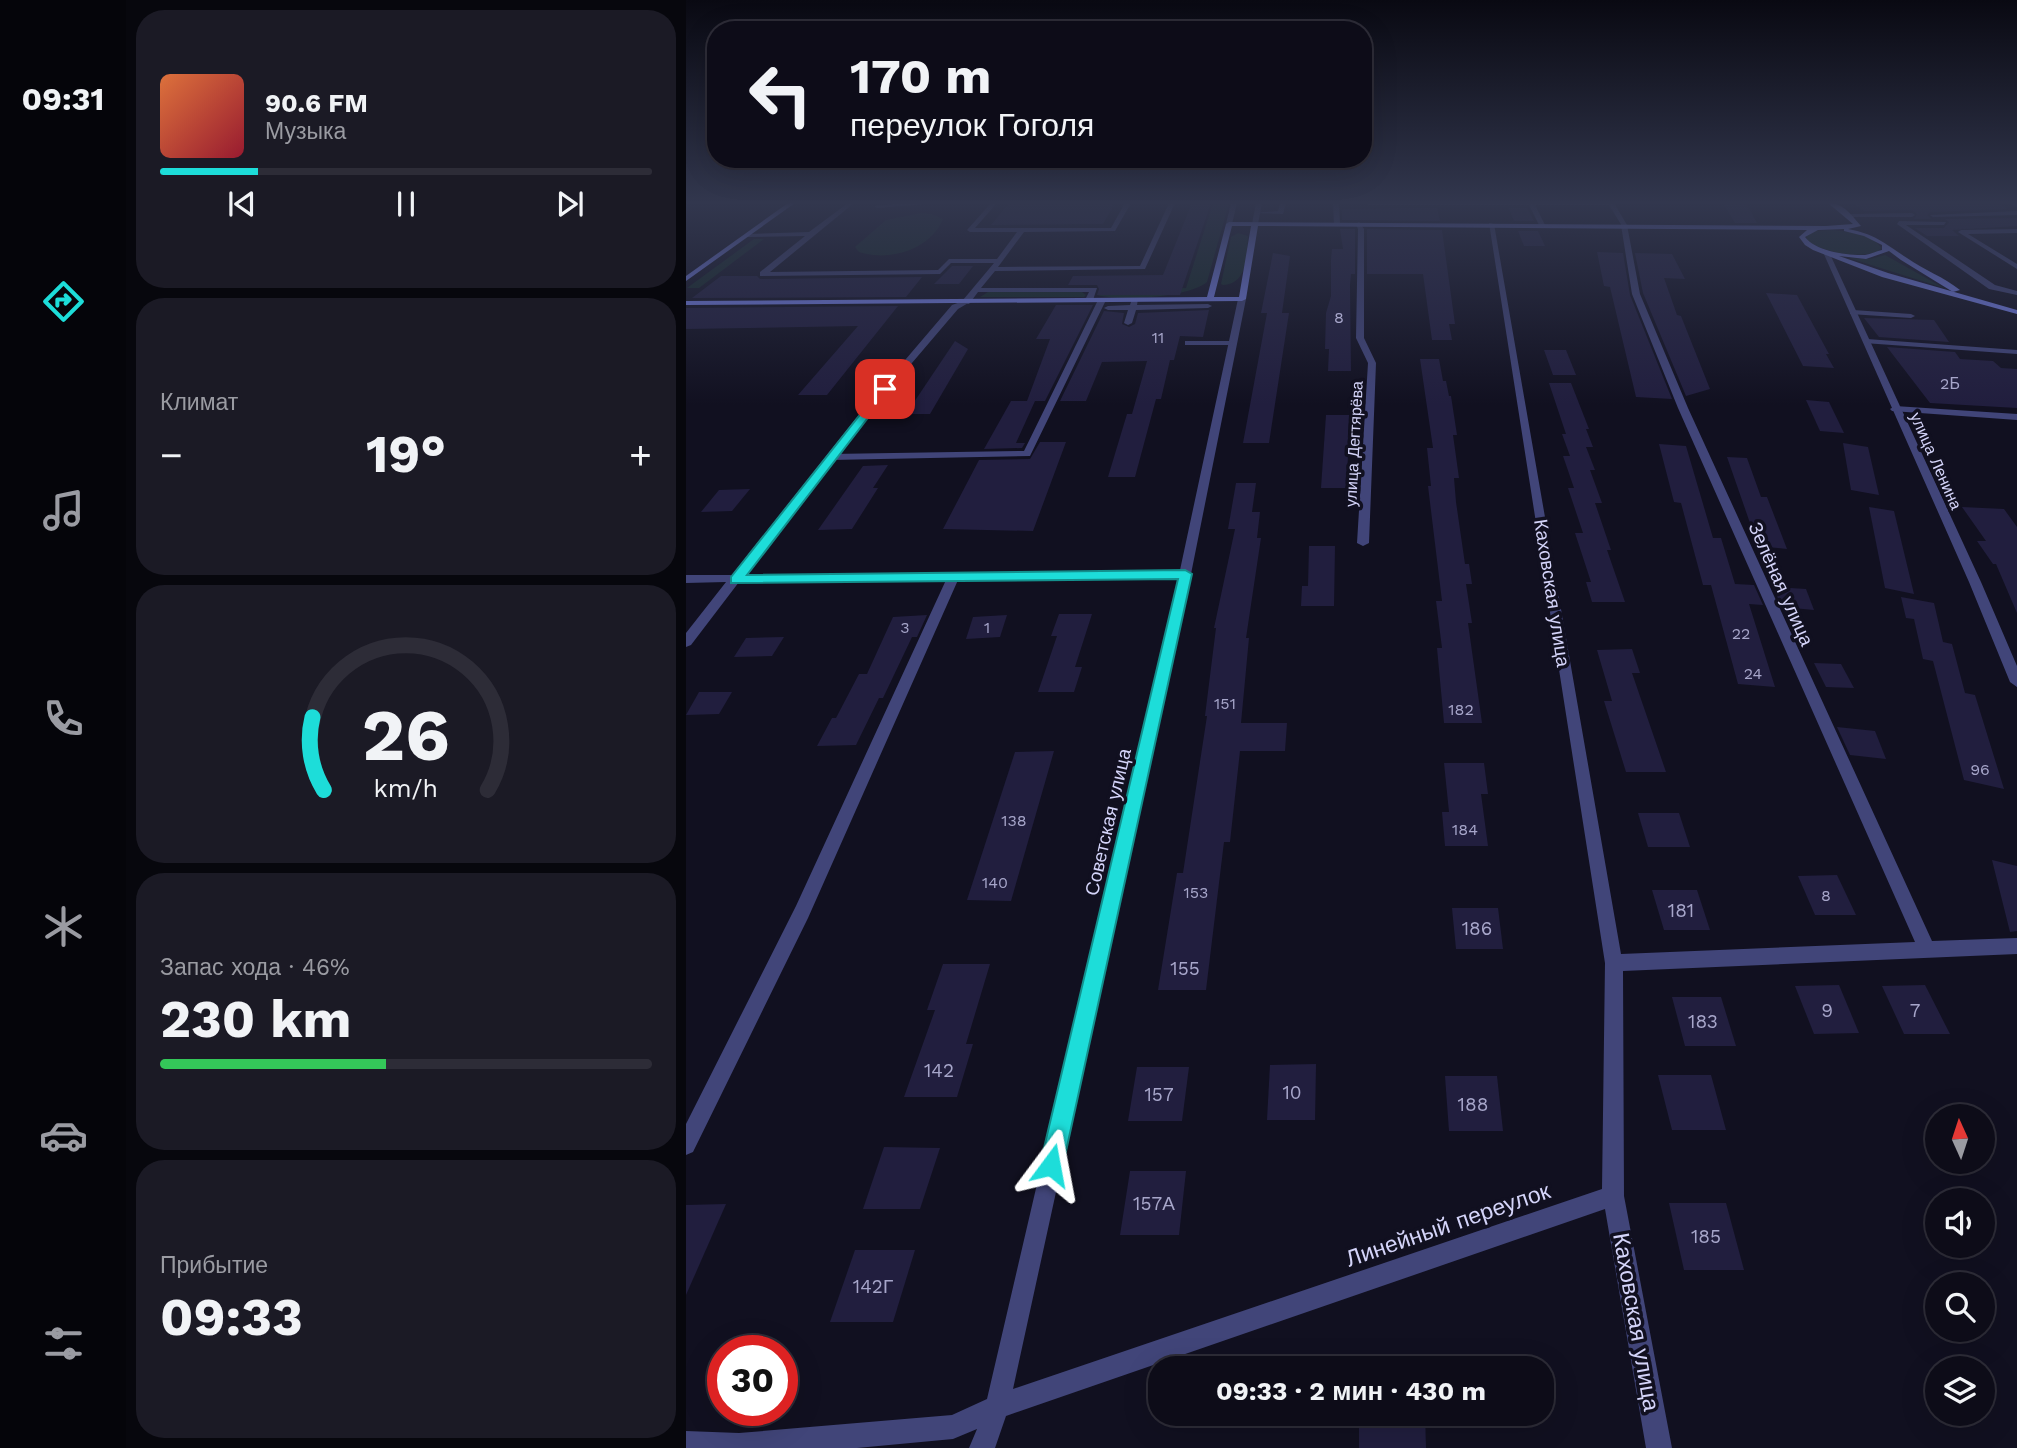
<!DOCTYPE html>
<html lang="ru">
<head>
<meta charset="utf-8">
<style>
	body { margin:0; font-family:"Work Sans",sans-serif; background:#1b1a25; color:#f1f3f6; height:100vh; display:flex; flex-direction:column; font-size:26px; white-space:nowrap }
	* { box-sizing:border-box; margin:0 }
	p { font-size:23px; color:#9a9ba2 }
	.icon { flex:none; width:38px; height:38px; fill:none; stroke:currentColor; stroke-width:2; stroke-linecap:round; stroke-linejoin:round }
	.map { position:relative; flex:1; overflow:hidden }
	.side { display:flex; flex-direction:column; gap:10px; padding:10px; background:#07070d; width:560px }
	.side>* { flex:none }
	.hud { position:absolute; left:21px; top:21px; width:665px; height:147px; border-radius:28px; box-shadow:0 7px 28px #0002,0 0 0 2px #2d2c37; background:#0d0c18; color:#f1f3f6; overflow:hidden }
	.needle { width:46px; rotate:357deg }
	.controls { position:absolute; left:1239px; top:1104px; display:grid; gap:14px }
	.controls a { display:grid; place-items:center; width:70px; height:70px; border-radius:50%; background:#0d0c18; box-shadow:0 7px 28px #0002,0 0 0 2px #2d2c37; font-size:35px }
	.speed { position:absolute; left:21px; top:1335px; display:flex; gap:14px; font-size:35px; font-weight:700; text-align:center }
	.speed>* { display:grid; place-content:center; width:91px; height:91px; border-radius:50%; background:#0d0c18; box-shadow:0 7px 28px #0002,0 0 0 2px #2d2c37; line-height:1 }
	.speed .limit { border:10px solid #d22; background:#fff; color:#111 }
	.pin { position:absolute; display:grid; place-items:center; width:60px; height:60px; color:#fff; margin:-30px; border-radius:14px; box-shadow:0 4px 10px #0006 }
	.me { position:absolute; width:77px; margin:-38px; rotate:13deg; stroke-linejoin:round; filter:drop-shadow(0 0 5px #0008) }
	.turn { display:flex; align-items:center; gap:24px; height:147px; padding:0 28px; font-size:32px }
	.turn .icon { width:91px; height:91px; stroke-width:2.5 }
	.turn b { display:block; font-size:49px; line-height:60px }
	.big { font-size:52px; font-weight:700; line-height:1.1 }
	.side .card { flex:1; display:flex; flex-direction:column; justify-content:center; gap:10px; min-width:0; padding:0 24px; border-radius:28px; background:#1b1a25 }
	.side .dial { align-items:center; gap:0 }
	.dial svg { height:182px; overflow:visible; fill:none; stroke:#2d2c37; stroke-width:7; stroke-linecap:round; text-anchor:middle }
	.dial text { fill:#f1f3f6; stroke:none }
	.song { display:flex; align-items:center; gap:21px }
	.cover { width:84px; height:84px; border-radius:10px; background:linear-gradient(135deg,hsl(20 70% 55%),hsl(350 70% 35%)) }
	.played { height:7px; border-radius:4px; background:linear-gradient(90deg,#1dddd9 20%,#2d2c37 20%) }
	.keys { display:flex; justify-content:space-around; direction:ltr }
	.heat { display:flex; justify-content:space-between; align-items:center; font-size:38px; direction:ltr }
	.charge { height:10px; border-radius:5px; background:linear-gradient(90deg,#34c759 46%,#2d2c37 0) }
	.trip { position:absolute; left:462px; top:1356px; width:406px; height:70px; border-radius:28px; background:#0d0c18; box-shadow:0 7px 28px #0002,0 0 0 2px #2d2c37; font-weight:700; line-height:70px; text-align:center }
	main { display:flex; flex:1; min-height:0 }
	.tab-bar { display:flex; flex-direction:column; width:126px; justify-content:space-around; align-items:center; background:#05050a; color:#9a9ba2 }
	.tab-bar .icon { width:49px; height:49px }
	.tab-bar .active { color:#1dddd9 }
	.tab-bar b { font-size:32px; color:#f1f3f6 }
	.map>svg:first-child { display:block }
	.green { fill:#142926 }
	.building { fill:#211e3e }
	.lines { fill:none; stroke-linecap:round; stroke-linejoin:round }
	.lane { fill:#414579; fill-rule:evenodd }
	.street { fill:#414579; fill-rule:evenodd }
	.secondary { fill:#7782ed; fill-rule:evenodd }
	.route { fill:#1dddd9; stroke:#13908d; stroke-width:2 }
	.labels { text-anchor:middle; dominant-baseline:central; stroke-width:7; stroke-linejoin:round; paint-order:stroke }
	.number-label { font-size:16px; fill:#a7a6ca }
	.far-street-label { font-size:16px; fill:#d4d4f9; stroke:#111020 }
	.street-label { font-size:19px; fill:#d4d4f9; stroke:#111020 }
	.near-number-label { font-size:19px; fill:#a7a6ca }
	.near-street-label { font-size:23px; fill:#d4d4f9; stroke:#111020 }
</style>
</head>
<body>
<main>
<nav class="tab-bar">
<b>09:31</b>
<svg class="icon active" aria-label="directions" viewBox="0 0 24 24"><path d="M12 3l9 9-9 9-9-9zM9 14v-3h6M13 9l2 2-2 2"/></svg>
<svg class="icon" aria-label="music" viewBox="0 0 24 24"><path d="M9 18V5l10-2v13"/><circle cx="6" cy="18" r="3"/><circle cx="16" cy="16" r="3"/></svg>
<svg class="icon" aria-label="phone" viewBox="0 0 24 24"><path d="M5 4h4l2 5-3 2q2 4 5 5l2-3 5 2v4C11 20 4 13 5 4z"/></svg>
<svg class="icon" aria-label="climate" viewBox="0 0 24 24"><path d="M12 3v18M4 7l16 10M4 17L20 7"/></svg>
<svg class="icon" aria-label="car" viewBox="0 0 24 24"><path d="M5 17H2v-5l4-1 3-4h7l3 4 3 1v5h-3M9 17h6M6 11h13"/><circle cx="7" cy="17" r="2"/><circle cx="17" cy="17" r="2"/></svg>
<svg class="icon" aria-label="filters" viewBox="0 0 24 24"><path d="M4 7h16M4 17h16"/><circle cx="9" cy="7" r="2"/><circle cx="15" cy="17" r="2"/></svg>
</nav>
<section class="side">
<div class="card">
<div class="song"><i class="cover"></i><div><b>90.6 FM</b><p>Музыка</p></div></div>
<div class="played"></div>
<div class="keys"><svg class="icon" aria-label="previous" viewBox="0 0 24 24"><path d="M18 5L8 12l10 7zM5 5v14"/></svg><svg class="icon" aria-label="pause" viewBox="0 0 24 24"><path d="M8 5v14M16 5v14"/></svg><svg class="icon" aria-label="next" viewBox="0 0 24 24"><path d="M6 5l10 7-10 7zM19 5v14"/></svg></div>
</div>
<div class="card"><p>Климат</p>
<div class="heat"><a>−</a><b class="big">19°</b><a>+</a></div>
</div>
<div class="card dial"><svg viewBox="0 0 100 80">
<path d="M14 69A42 42 0 1 1 86 69"/>
<path d="M14 69A42 42 0 0 1 9 37" stroke="#1dddd9"/>
<text x="50" y="56" font-size="32" font-weight="700">26</text>
<text x="50" y="72" font-size="11">km/h</text>
</svg></div>
<div class="card"><p>Запас хода · 46%</p><b class="big">230 km</b><div class="charge"></div></div>
<div class="card"><p>Прибытие</p><b class="big">09:33</b></div>
</section>
<div class="map">
<svg width="1331" height="1448" viewBox="0 0 1331 1448">
	<rect width="100%" height="100%" fill="#111020"/>
	<g class="green">
		<path d="M527 203H543L521 282C503 298 433 301 411 295L415 289 500 288Z"/>
		<path d="M235 213 246 214 257 219C244 250 203 262 173 252L169 247 200 220Z"/>
		<path d="M1146 230C1163 232 1186 233 1195 248L1191 252C1166 258 1145 253 1122 242L1120 236 1129 231Z"/>
		<path d="M552 233 562 236C560 255 562 284 537 285L535 284 545 237Z"/>
		<polygon points="68,239 78,239 13,288 1,288"/>
		<polygon points="1199,255 1258,288 1163,258 1184,259"/>
		<polygon points="302,292 396,292 400,295 398,297 294,297"/>
	</g>
	<g class="building">
		<polygon points="323,203 429,203 417,224 305,225"/>
		<polygon points="506,203 525,203 494,295 411,295 413,289 411,285 382,285 387,276 477,275"/>
		<polygon points="1037,203 1060,203 1071,223 1049,223"/>
		<polygon points="1166,203 1311,203 1322,209 1244,212 1241,215 1245,219 1228,219 1231,214 1226,210 1178,211"/>
		<polygon points="751,208 754,221 656,220 656,209"/>
		<polygon points="823,208 841,208 848,221 828,221"/>
		<polygon points="1331,218 1331,226 1266,230 1273,236 1241,236 1229,228 1258,228 1263,222 1259,219"/>
		<polygon points="654,229 669,229 669,274 665,274 664,285 665,371 642,371 643,349 639,349 640,313 645,296 645,259 646,249 657,249"/>
		<polygon points="681,229 756,230 769,324 763,324 766,340 746,340 737,274 681,274"/>
		<polygon points="832,231 852,231 859,246 838,246"/>
		<polygon points="911,252 937,253 944,295 986,399 950,397 924,287 918,286"/>
		<polygon points="587,253 604,256 596,313 603,313 583,443 557,443 581,313 575,313"/>
		<polygon points="949,253 986,254 999,279 978,278 991,315 995,316 1024,389 1000,396 957,293"/>
		<polygon points="266,266 287,266 273,284 248,284"/>
		<polygon points="35,276 71,276 74,279 236,277 220,297 6,298"/>
		<polygon points="1080,293 1111,295 1143,354 1140,354 1148,368 1117,366"/>
		<polygon points="370,305 407,305 359,401 349,401 330,443 339,443 336,448 298,449 325,401 341,401 364,339 350,339"/>
		<polygon points="212,306 141,395 112,395 172,326 0,329 0,308"/>
		<polygon points="523,310 517,337 494,336 488,360 484,360 475,399 470,399 449,477 422,477 441,414 446,414 461,361 416,362 400,401 374,401 418,311 438,313 436,324 443,327 449,324 452,313"/>
		<polygon points="1178,318 1248,320 1263,342 1193,337"/>
		<polygon points="269,341 282,349 244,414 220,414"/>
		<polygon points="1201,347 1269,352 1274,359 1307,361 1315,368 1331,369 1331,408 1244,403"/>
		<polygon points="858,350 880,350 890,375 867,375"/>
		<polygon points="734,359 753,359 757,381 760,381 763,396 765,396 771,435 767,435 773,478 768,478 770,502 779,564 783,564 786,584 780,584 786,623 782,623 796,723 758,723 751,648 756,648 750,601 756,601 742,486 745,486 741,448 747,448"/>
		<polygon points="863,383 885,383 903,429 900,429 907,447 900,447 909,470 904,470 916,503 909,503 925,550 921,550 939,602 906,602 900,582 905,582 889,533 897,533 882,488 888,488 877,456 884,456 876,434 880,434"/>
		<polygon points="1120,400 1143,402 1158,433 1134,431"/>
		<polygon points="640,415 663,415 661,488 635,488"/>
		<polygon points="354,442 380,442 347,531 257,529 293,460 344,459"/>
		<polygon points="1157,443 1182,447 1193,495 1165,490"/>
		<polygon points="973,444 1000,446 1027,538 1035,538 1049,584 1068,585 1077,605 1063,604 1089,687 1052,684 1025,585 1017,585 995,503 988,502"/>
		<polygon points="1041,457 1061,458 1075,497 1081,497 1101,549 1072,546"/>
		<polygon points="202,465 187,488 192,488 166,529 132,530 177,466"/>
		<polygon points="550,483 570,483 566,512 574,512 571,538 575,538 560,638 563,638 555,723 601,723 599,751 554,751 544,842 538,842 520,990 472,990 491,873 497,873 521,716 519,716 530,628 528,628 549,529 542,529"/>
		<polygon points="64,489 46,511 15,512 33,490"/>
		<polygon points="1183,507 1208,511 1228,594 1199,588"/>
		<polygon points="1276,507 1318,509 1331,527 1331,613 1310,564 1307,564 1291,541 1300,541"/>
		<polygon points="623,546 649,546 648,606 615,606 616,586 622,586"/>
		<polygon points="1087,587 1120,589 1128,610 1096,607"/>
		<polygon points="1215,597 1248,603 1257,642 1266,644 1279,693 1289,695 1318,789 1278,780 1247,661 1237,659 1228,619 1220,618"/>
		<polygon points="373,614 406,614 389,667 396,667 388,692 352,692 371,636 365,636"/>
		<polygon points="241,615 231,637 226,637 197,698 193,698 170,745 131,746 146,718 150,718 173,674 181,674 207,617"/>
		<polygon points="321,615 314,637 280,639 287,617"/>
		<polygon points="98,637 86,656 48,657 60,638"/>
		<polygon points="946,649 954,673 946,673 980,772 940,772 918,701 926,701 911,650"/>
		<polygon points="1128,663 1155,664 1168,688 1140,687"/>
		<polygon points="13,692 46,692 33,714 0,715"/>
		<polygon points="1151,727 1189,731 1200,759 1164,755"/>
		<polygon points="368,751 325,901 281,900 329,752"/>
		<polygon points="758,763 798,763 802,794 795,794 802,846 759,846 756,812 763,812"/>
		<polygon points="952,813 993,813 1004,847 962,847"/>
		<polygon points="1306,860 1331,866 1331,931 1324,932"/>
		<polygon points="1151,875 1170,915 1129,915 1112,876"/>
		<polygon points="966,890 1011,890 1024,930 978,930"/>
		<polygon points="766,908 812,908 817,949 770,949"/>
		<polygon points="257,964 304,964 280,1044 287,1044 271,1097 218,1097 249,1010 241,1010"/>
		<polygon points="1153,985 1173,1033 1128,1034 1109,986"/>
		<polygon points="1239,985 1264,1034 1218,1034 1196,986"/>
		<polygon points="986,997 1035,997 1050,1046 999,1046"/>
		<polygon points="630,1064 629,1120 581,1120 584,1065"/>
		<polygon points="451,1067 503,1067 496,1121 442,1121"/>
		<polygon points="972,1075 1025,1075 1040,1130 986,1130"/>
		<polygon points="759,1076 811,1076 817,1131 763,1131"/>
		<polygon points="198,1147 254,1148 234,1209 177,1209"/>
		<polygon points="444,1171 500,1171 493,1235 434,1235"/>
		<polygon points="983,1203 1040,1203 1058,1270 998,1270"/>
		<polygon points="40,1204 0,1295 0,1205"/>
		<polygon points="169,1250 229,1250 207,1322 144,1322"/>
		<polygon points="673,1414 739,1414 740,1448 673,1448"/>
	</g>
	<g class="lines">
		<g class="lane">
			<polygon points="162,203 168,203 84,272 252,270 263,259 311,259 331,232 284,232 281,230 305,203 311,203 289,228 425,228 439,203 445,203 429,231 338,232 312,267 454,266 483,203 489,203 459,269 309,271 295,288 411,288 407,300 403,302 399,300 403,292 292,292 283,304 277,304 277,300 308,263 265,263 254,274 74,276 74,272 119,236 62,237 60,234 123,232"/>
			<polygon points="220,203 253,203 191,208 188,206"/>
			<polygon points="594,203 600,203 597,214 568,213 592,211"/>
			<polygon points="647,203 653,203 654,224 651,226 648,224"/>
			<polygon points="680,203 928,203 941,225 936,226 923,205 849,205 859,225 856,227 853,225 843,205 683,205"/>
			<polygon points="1331,211 1331,215 1247,217 1244,215"/>
			<polygon points="1165,214 1226,213 1229,215 1226,217 1163,217"/>
			<polygon points="1213,221 1260,222 1258,225 1220,225 1309,285 1331,291 1331,295 1303,289 1211,224"/>
			<polygon points="1331,229 1331,233 1282,234 1331,264 1331,269 1272,232 1275,230"/>
			<polygon points="416,298 420,300 344,456 145,460 140,457 145,454 338,451 412,300"/>
			<polygon points="446,299 452,299 451,305 522,304 526,306 522,308 450,310 446,323 442,325 438,323 442,310 422,310 418,308 422,306 444,305"/>
			<polygon points="1167,310 1225,314 1229,316 1225,318 1164,314 1164,310"/>
			<polygon points="1181,339 1331,350 1331,354 1178,343 1177,341"/>
			<polygon points="502,341 547,341 551,343 547,345 499,345 499,341"/>
			<polygon points="1209,406 1331,414 1331,420 1206,411 1204,409"/>
		</g>
		<g class="street">
			<polygon points="545,203 551,203 546,224 543,226 540,224"/>
			<polygon points="570,203 576,203 572,224 569,226 566,224"/>
			<polygon points="1324,203 1331,203 1331,207"/>
			<polygon points="673,222 678,229 678,338 690,363 683,543 677,546 671,543 682,363 670,338 672,229 670,224"/>
			<polygon points="803,223 808,224 935,954 1229,942 992,408 946,294 935,225 938,223 941,225 954,294 1002,408 1246,941 1331,938 1331,954 937,971 938,1196 986,1448 960,1448 919,1209 320,1416 309,1448 283,1448 291,1429 267,1439 171,1448 0,1448 0,1431 53,1433 266,1415 301,1399 492,578 272,580 122,918 7,1152 0,1155 0,1124 110,906 260,580 53,582 5,645 0,647 0,633 40,582 0,583 0,575 46,575 179,407 266,305 280,300 284,302 272,309 185,411 59,575 494,570 552,299 556,297 560,299 505,574 327,1389 916,1189 919,963"/>
			<polygon points="1140,250 1143,252 1295,582 1331,666 1331,687 1324,682 1283,582 1137,252"/>
		</g>
		<g class="secondary">
			<polygon points="102,203 109,203 0,281 0,276"/>
			<path d="M1142 203C1157 202 1167 217 1175 226L1162 229C1190 234 1199 244 1221 258 1238 270 1258 277 1274 290L1267 292 1215 260 1203 251 1180 259 1153 256 1202 273 1331 310V314L1196 277 1127 250 1119 245 1113 237 1121 230 572 226 560 299 556 301 0 305V301L521 297 540 224 543 222 1140 226 1167 224ZM546 226H565L553 297H528ZM1158 229V231L1178 236 1196 245V250C1191 251 1185 254 1179 255 1163 256 1129 251 1119 237L1132 230Z"/>
		</g>
	</g>
	<linearGradient id="sky" x2="0" y2="1"><stop stop-color="#090912"/><stop offset="0.5" stop-color="#32374e"/><stop offset="1" stop-color="#32374e" stop-opacity="0"/></linearGradient>
	<rect width="1331" height="405" fill="url(#sky)"/>
	<polygon class="route" points="196,387 204,389 61,575 499,570 506,574 377,1165 374,1173 365,1177 357,1173 354,1165 492,579 45,583 45,577"/>
	<g class="labels">
		<g class="number-label">
			<text x="653" y="317">8</text>
			<text x="472" y="337">11</text>
			<text x="1264" y="383">2Б</text>
			<text x="219" y="627">3</text>
			<text x="301" y="627">1</text>
			<text x="1055" y="633">22</text>
			<text x="1067" y="673">24</text>
			<text x="539" y="703">151</text>
			<text x="775" y="709">182</text>
			<text x="1294" y="769">96</text>
			<text x="328" y="820">138</text>
			<text x="779" y="829">184</text>
			<text x="309" y="882">140</text>
			<text x="510" y="892">153</text>
			<text x="1140" y="895">8</text>
		</g>
		<g class="far-street-label">
			<text transform="translate(668 444) rotate(-87)">улица Дегтярёва</text>
			<text transform="translate(1250 461) rotate(66)">улица Ленина</text>
		</g>
		<g class="street-label">
			<text transform="translate(1095 584) rotate(66)">Зелёная улица</text>
			<text transform="translate(866 593) rotate(81)">Каховская улица</text>
			<text transform="translate(422 822) rotate(-77)">Советская улица</text>
		</g>
		<g class="near-number-label">
			<text x="995" y="910">181</text>
			<text x="791" y="928">186</text>
			<text x="499" y="968">155</text>
			<text x="1141" y="1010">9</text>
			<text x="1229" y="1010">7</text>
			<text x="1017" y="1021">183</text>
			<text x="253" y="1070">142</text>
			<text x="606" y="1092">10</text>
			<text x="473" y="1094">157</text>
			<text x="787" y="1104">188</text>
			<text x="468" y="1203">157А</text>
			<text x="1020" y="1236">185</text>
			<text x="187" y="1286">142Г</text>
		</g>
		<g class="near-street-label">
			<text transform="translate(762 1225) rotate(-19)">Линейный переулок</text>
			<text transform="translate(950 1322) rotate(80)">Каховская улица</text>
		</g>
	</g>
</svg>
<div class="controls">
<a><svg class="needle" viewBox="-14 -14 28 28"><path d="M0-13l5 13h-10z" fill="#e53935"/><path d="M0 13l5-13h-10z" fill="#9a9ba2"/></svg></a>
<a><svg class="icon" aria-label="sound" viewBox="0 0 24 24"><path d="M4 9h4l5-4v14l-5-4H4zM17 9q2 3 0 6"/></svg></a>
<a><svg class="icon" aria-label="search" viewBox="0 0 24 24"><circle cx="10" cy="10" r="6"/><path d="M15 15l6 6"/></svg></a>
<a><svg class="icon" aria-label="layers" viewBox="0 0 24 24"><path d="M12 4l9 5-9 5-9-5zM3 14l9 5 9-5"/></svg></a>
</div>
<div class="speed"><div class="limit">30</div></div>
<div class="pin" style="left:199px;top:389px;background:#d93025"><svg class="icon" aria-label="arrive" viewBox="0 0 24 24"><path d="M6 21V4h12l-3 4 3 4H6"/></svg></div>
<svg class="me" style="left:365px;top:1165px" viewBox="-20 -20 40 40"><path d="M0-17L14 15 0 8-14 15z" fill="#1dddd9" stroke="#fff" stroke-width="4"/></svg>
<div class="trip">09:33 · 2 мин · 430 m</div>
<div class="hud">
<div class="turn"><svg class="icon" aria-label="left" viewBox="0 0 24 24"><path d="M17 20v-9H6M10 6l-5 5 5 5"/></svg><div><b>170 m</b>переулок Гоголя</div></div>
</div>
</div>
</main>
</body>
</html>
